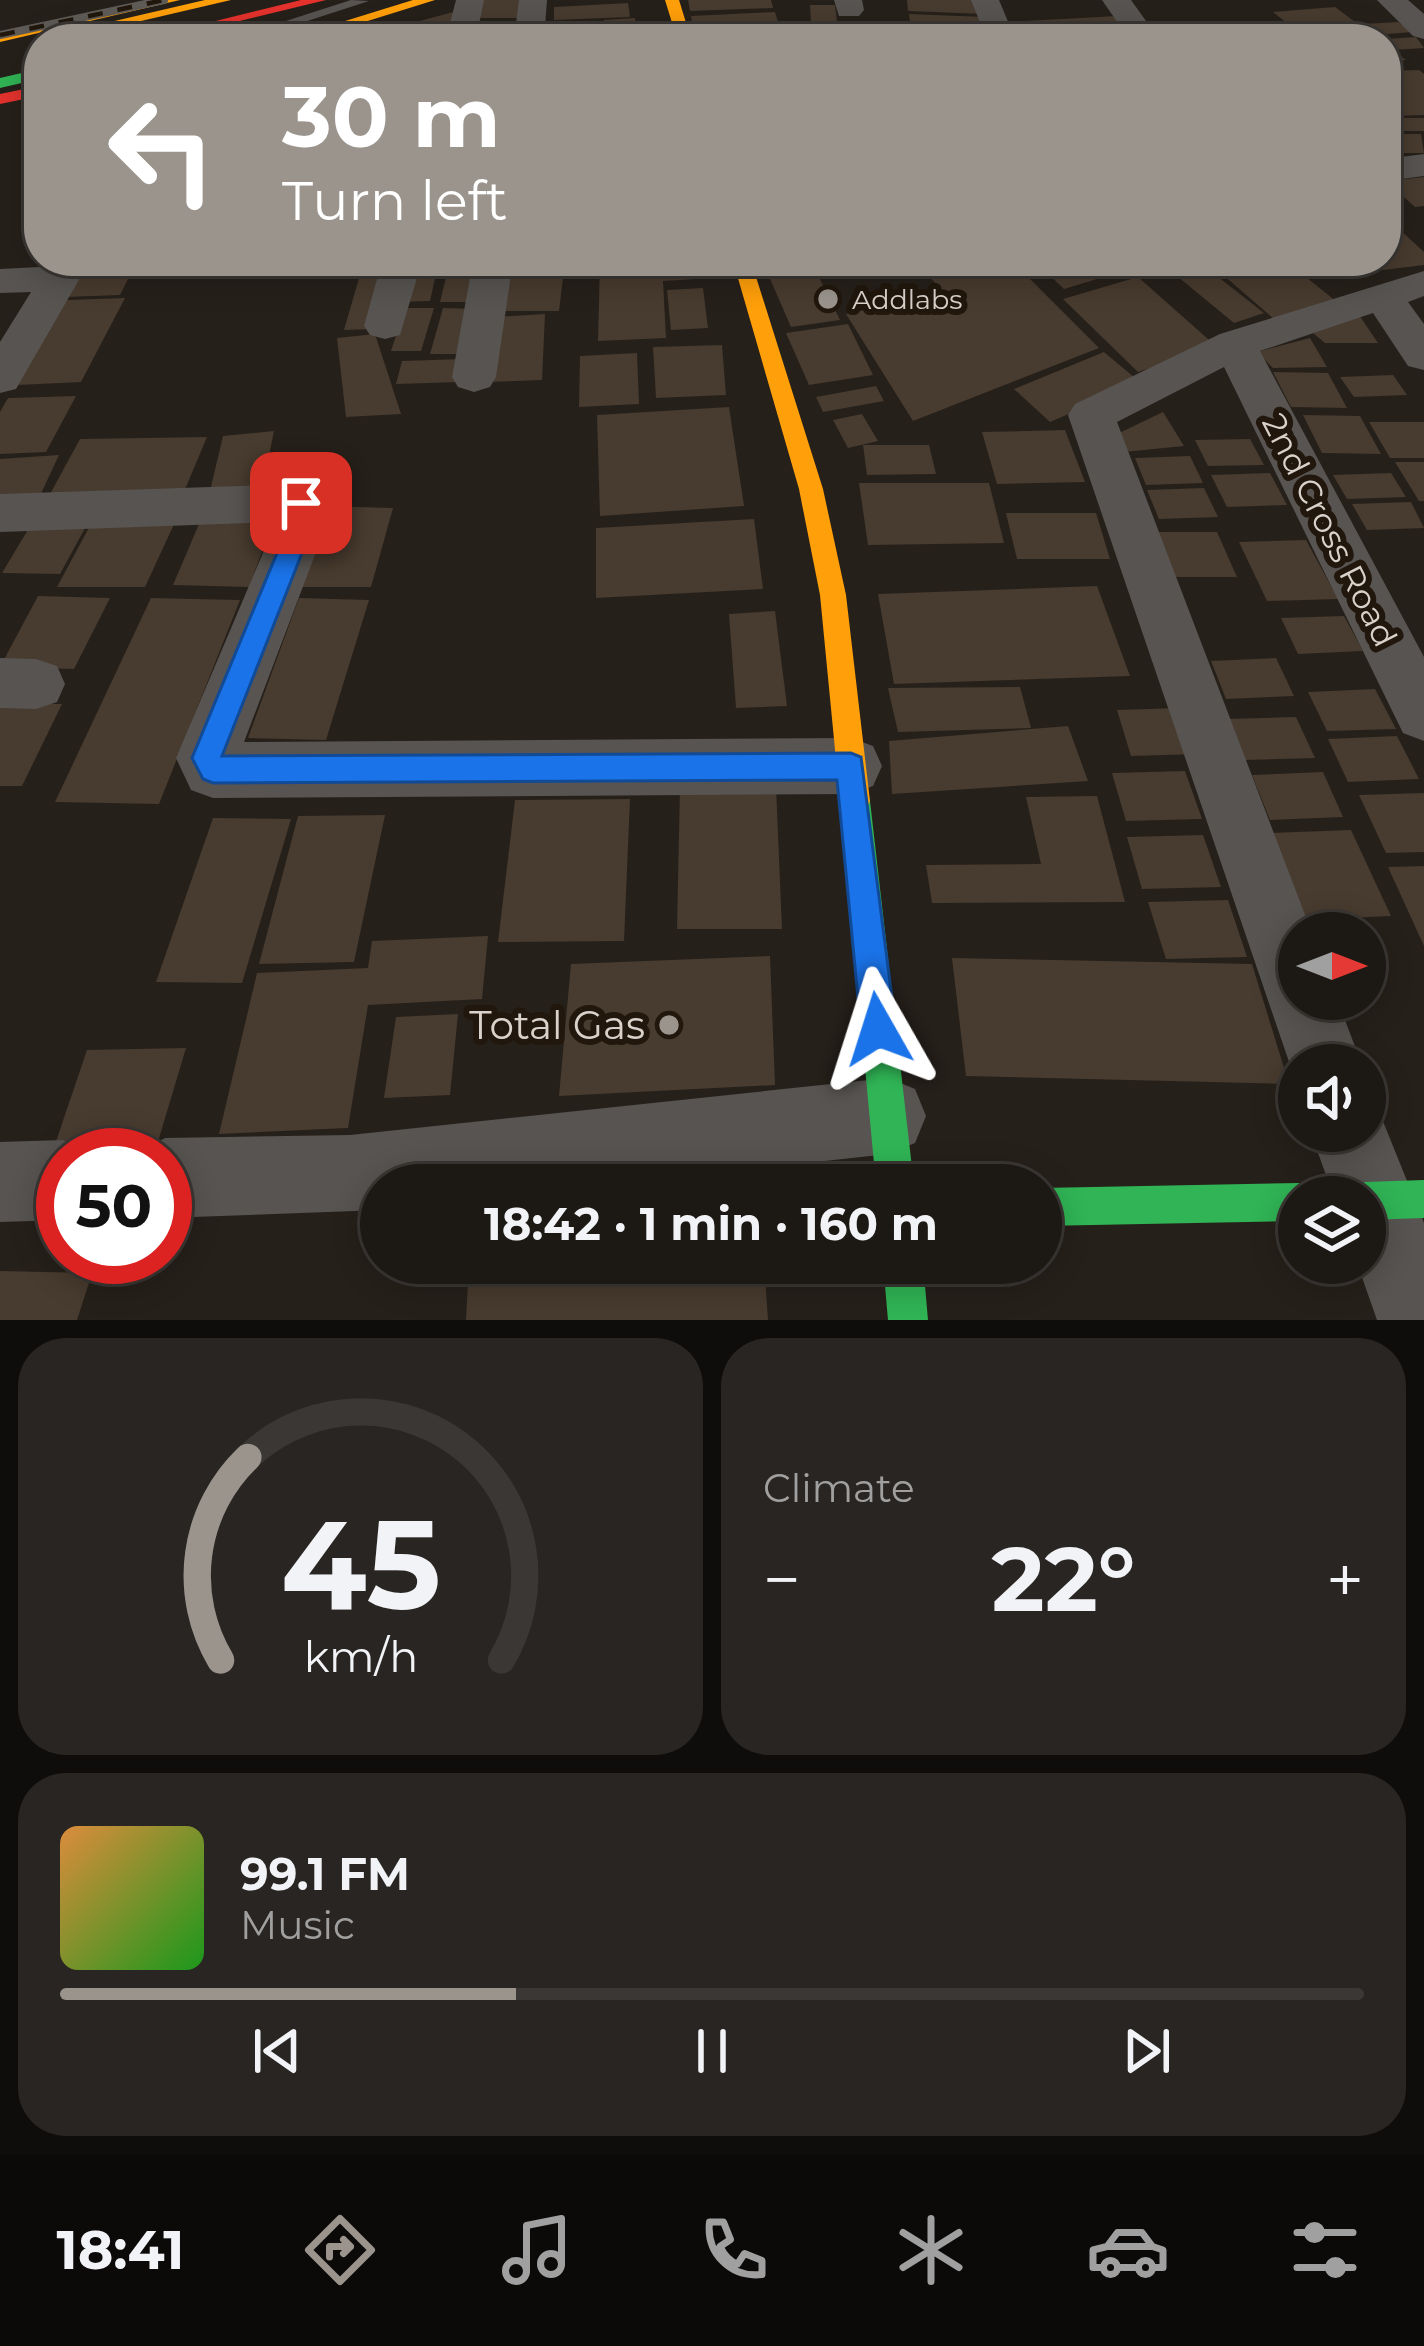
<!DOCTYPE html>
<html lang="en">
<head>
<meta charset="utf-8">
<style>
	body { margin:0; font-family:Montserrat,sans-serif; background:#292522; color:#f1f3f6; height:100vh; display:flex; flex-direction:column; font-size:45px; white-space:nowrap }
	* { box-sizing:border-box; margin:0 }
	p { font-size:39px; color:#a0a0a0 }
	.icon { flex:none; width:66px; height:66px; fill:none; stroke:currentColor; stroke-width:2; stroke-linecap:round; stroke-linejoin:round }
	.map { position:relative; height:1320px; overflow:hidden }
	.details { display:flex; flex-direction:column; gap:18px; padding:18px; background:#0f0d0b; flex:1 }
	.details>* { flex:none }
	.hud { position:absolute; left:24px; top:24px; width:1377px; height:252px; border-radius:48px; box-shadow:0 6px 30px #0003,0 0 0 3px #3a3734; background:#9a948d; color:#fff; overflow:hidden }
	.needle { width:78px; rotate:90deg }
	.controls { position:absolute; left:1278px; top:912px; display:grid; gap:24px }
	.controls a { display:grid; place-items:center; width:108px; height:108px; border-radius:50%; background:#1c1814; box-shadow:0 6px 30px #0003,0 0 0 3px #3a3734; font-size:60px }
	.speed { position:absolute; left:36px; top:1128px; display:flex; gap:24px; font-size:60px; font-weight:700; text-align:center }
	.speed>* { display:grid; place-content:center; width:156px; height:156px; border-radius:50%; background:#1c1814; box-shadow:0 6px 30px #0003,0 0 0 3px #3a3734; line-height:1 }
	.speed .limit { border:18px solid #d22; background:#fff; color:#111 }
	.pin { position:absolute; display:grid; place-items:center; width:102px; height:102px; color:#fff; margin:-51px; border-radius:24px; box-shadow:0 6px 18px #0006 }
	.me { position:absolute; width:132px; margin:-66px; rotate:354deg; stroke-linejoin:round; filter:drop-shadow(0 0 9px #0008) }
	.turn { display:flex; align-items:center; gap:42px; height:252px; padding:0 60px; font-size:54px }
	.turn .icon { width:156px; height:156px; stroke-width:2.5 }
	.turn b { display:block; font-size:84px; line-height:102px }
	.big { font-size:90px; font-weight:700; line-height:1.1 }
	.details .widget { flex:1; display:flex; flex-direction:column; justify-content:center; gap:18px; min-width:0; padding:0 42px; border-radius:48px; background:#292522 }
	.details .dial { align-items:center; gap:0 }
	.dial svg { height:312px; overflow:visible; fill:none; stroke:#3a3734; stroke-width:7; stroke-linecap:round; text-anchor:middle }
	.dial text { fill:#f1f3f6; stroke:none }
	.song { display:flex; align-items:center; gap:36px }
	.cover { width:144px; height:144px; border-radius:18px; background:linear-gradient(135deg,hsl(30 70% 55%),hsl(120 70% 35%)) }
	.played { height:12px; border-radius:6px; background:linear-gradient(90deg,#9a948d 35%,#3a3734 35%) }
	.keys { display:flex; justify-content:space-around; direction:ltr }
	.heat { display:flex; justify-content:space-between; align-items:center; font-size:66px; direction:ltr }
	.details .tiles { flex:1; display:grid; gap:18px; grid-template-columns:1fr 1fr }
	.widget:last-child { grid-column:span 2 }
	.trip { position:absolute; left:360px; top:1164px; width:702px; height:120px; border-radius:60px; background:#1c1814; box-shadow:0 6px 30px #0003,0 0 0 3px #3a3734; font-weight:700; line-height:120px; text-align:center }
	.tab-bar { display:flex; height:192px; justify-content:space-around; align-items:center; background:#0b0a08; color:#a0a0a0 }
	.tab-bar .icon { width:84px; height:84px }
	.tab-bar .current { color:#9a948d }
	.tab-bar b { font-size:54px; color:#f1f3f6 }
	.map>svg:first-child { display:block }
	.building { fill:#483b2f }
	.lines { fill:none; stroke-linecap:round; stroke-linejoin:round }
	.lane { fill:#575451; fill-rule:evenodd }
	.street { fill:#575451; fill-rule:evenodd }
	.fast { fill:#30b455; fill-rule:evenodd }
	.slow { fill:#ff9f0a; fill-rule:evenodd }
	.jam { fill:#e5322d; fill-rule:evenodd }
	.rail-casing { stroke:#5f5c58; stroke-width:8 }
	.rail { stroke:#21170c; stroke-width:4.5; stroke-dasharray:15; stroke-linecap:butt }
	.route { fill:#1a73e8; stroke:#114b97; stroke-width:3 }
	.poi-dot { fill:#9a948d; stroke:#21170c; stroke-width:4.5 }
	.labels { text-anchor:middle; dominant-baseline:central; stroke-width:12; stroke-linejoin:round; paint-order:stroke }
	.far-poi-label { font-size:27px; fill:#d9d2cb; stroke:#21170c; text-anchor:start }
	.street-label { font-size:33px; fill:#d9d2cb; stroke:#21170c }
	.near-poi-label { font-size:39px; fill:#d9d2cb; stroke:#21170c; text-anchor:end }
</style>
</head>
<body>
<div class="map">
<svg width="1424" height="1320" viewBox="0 0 1424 1320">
	<rect width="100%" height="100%" fill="#26201a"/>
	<g class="building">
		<polygon points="478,0 530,0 525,18 472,18"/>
		<polygon points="688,0 771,0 773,8 690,11"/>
		<polygon points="907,0 980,0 983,14 908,11"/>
		<polygon points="628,3 630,17 554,20 554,7"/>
		<polygon points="810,5 835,5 837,22 811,22"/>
		<polygon points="1335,7 1378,39 1307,39 1273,12"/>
		<polygon points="457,11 452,39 412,39 416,22"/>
		<polygon points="775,12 783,39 695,39 691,16"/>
		<polygon points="909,14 985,17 988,32 911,29"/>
		<polygon points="1117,16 1126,27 1046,30 1065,39 1040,39 1008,22"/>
		<polygon points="635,18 636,29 605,31 604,20"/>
		<polygon points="595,21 596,33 551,35 551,23"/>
		<polygon points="1398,22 1412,32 1377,35 1364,24"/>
		<polygon points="475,23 525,23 520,39 469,39"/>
		<polygon points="912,31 989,33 990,39 912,39"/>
		<polygon points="1416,37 1424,48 1393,50 1406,60 1386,62 1386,39"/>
		<polygon points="1419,70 1424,74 1424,115 1389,116 1386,71"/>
		<polygon points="1386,118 1424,118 1424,131 1398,131"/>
		<polygon points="1386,134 1421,134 1424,153 1397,153"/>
		<polygon points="1424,177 1424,206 1415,207 1386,181"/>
		<polygon points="1386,217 1424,252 1424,265 1383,270 1373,261 1386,261"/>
		<polygon points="84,261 137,261 120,295 64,297"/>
		<polygon points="364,261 390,261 373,329 344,330"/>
		<polygon points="450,261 476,261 468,302 440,302"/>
		<polygon points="500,261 565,261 559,311 490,311"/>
		<polygon points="694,261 696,279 663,281 666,338 598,341 600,262"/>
		<polygon points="811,261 840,320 791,327 764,265"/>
		<polygon points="916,261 1012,261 1099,348 913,421 846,314 944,293"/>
		<polygon points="1068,261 1116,261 1127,270 1064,289 1042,268"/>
		<polygon points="1187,261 1198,261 1264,313 1234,323 1166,267"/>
		<polygon points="1240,261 1286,261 1337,302 1274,319 1214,267"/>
		<polygon points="436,274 430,301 395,302 402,275"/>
		<polygon points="1138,277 1217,347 1138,372 1063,299"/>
		<polygon points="703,288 708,328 671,330 667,290"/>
		<polygon points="125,298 81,382 17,385 66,300"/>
		<polygon points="405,308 434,308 421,351 391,351"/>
		<polygon points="443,308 474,309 462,354 430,354"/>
		<polygon points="545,314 542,380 487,382 493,317"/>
		<polygon points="1359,315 1378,343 1325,343 1308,329"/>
		<polygon points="848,324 873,375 809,385 786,333"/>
		<polygon points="375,334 401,414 346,417 337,338"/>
		<polygon points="1310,338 1327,367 1273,368 1257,352"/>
		<polygon points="722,345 726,395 656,398 653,347"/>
		<polygon points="1104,352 1141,383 1050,422 1014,389"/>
		<polygon points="637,353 639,404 579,407 580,356"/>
		<polygon points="463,359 459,382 396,384 402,361"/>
		<polygon points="1273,372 1328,373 1347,408 1291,407"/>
		<polygon points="1393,375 1407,395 1354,397 1340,377"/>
		<polygon points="876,386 884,401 823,412 816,397"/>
		<polygon points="76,396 46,452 0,454 0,412 8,398"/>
		<polygon points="729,407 744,506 600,516 597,415"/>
		<polygon points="1163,412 1184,446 1124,452 1115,435"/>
		<polygon points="862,414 878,441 848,448 833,420"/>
		<polygon points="1303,415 1360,416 1381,454 1322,453"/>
		<polygon points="1369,422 1424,422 1424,458 1390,458"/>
		<polygon points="1065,430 1085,482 997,484 982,432"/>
		<polygon points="274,431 262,490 209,495 223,436"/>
		<polygon points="207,437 183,494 49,496 80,439"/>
		<polygon points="1250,439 1264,465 1208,466 1195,440"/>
		<polygon points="863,445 929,445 936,474 867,475"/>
		<polygon points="59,455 38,500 0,502 0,459"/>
		<polygon points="1190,456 1203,483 1146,485 1135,458"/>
		<polygon points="1395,462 1424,462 1424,501 1419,501"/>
		<polygon points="1270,473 1287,505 1227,507 1211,475"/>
		<polygon points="1391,473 1406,497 1347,499 1333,475"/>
		<polygon points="859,483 989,483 1004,543 868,545"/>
		<polygon points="1204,488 1218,517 1159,519 1147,490"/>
		<polygon points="1411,502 1424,528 1367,530 1352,504"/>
		<polygon points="325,506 393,508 371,587 301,587"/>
		<polygon points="1006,513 1096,513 1110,559 1017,559"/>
		<polygon points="202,517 274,519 249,587 173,585"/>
		<polygon points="35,518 90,519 60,574 2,573"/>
		<polygon points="754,519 763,589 596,598 596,528"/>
		<polygon points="92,522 175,522 145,587 57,587"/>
		<polygon points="1153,532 1217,532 1237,577 1170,577"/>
		<polygon points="1306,540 1338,599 1267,601 1239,542"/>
		<polygon points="1097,586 1130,676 894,684 878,594"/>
		<polygon points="38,596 110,598 74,669 0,667"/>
		<polygon points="151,598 240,600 159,804 55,802"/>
		<polygon points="299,598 369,600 326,740 248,738"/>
		<polygon points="775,611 787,706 736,708 729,614"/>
		<polygon points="1344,616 1363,651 1298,654 1281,618"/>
		<polygon points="1276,658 1294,696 1226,699 1211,661"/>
		<polygon points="1020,687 1031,728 898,732 888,688"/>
		<polygon points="1375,689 1396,729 1327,731 1308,692"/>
		<polygon points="0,704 62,704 22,786 0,786"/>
		<polygon points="1181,708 1197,754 1131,756 1117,710"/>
		<polygon points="1296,717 1315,758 1244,760 1227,719"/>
		<polygon points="1068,726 1088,781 892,794 889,741"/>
		<polygon points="1397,736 1419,779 1348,782 1328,739"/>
		<polygon points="1185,771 1202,819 1126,821 1112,773"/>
		<polygon points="1323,772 1343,817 1270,820 1252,775"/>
		<polygon points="680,786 776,786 782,929 677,929"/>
		<polygon points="1424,793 1424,852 1386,853 1359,795"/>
		<polygon points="1097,796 1125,902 932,903 926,865 1041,864 1026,797"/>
		<polygon points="630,799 624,941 498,942 515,800"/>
		<polygon points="385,815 354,962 259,964 298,816"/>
		<polygon points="213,818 291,819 242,983 156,982"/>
		<polygon points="1351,830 1391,916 1303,920 1267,833"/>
		<polygon points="1203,835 1221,887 1142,889 1127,837"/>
		<polygon points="1424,866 1424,946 1388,867"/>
		<polygon points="1228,900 1247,957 1166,959 1148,902"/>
		<polygon points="488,936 482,999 368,1005 348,1128 219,1134 257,973 368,968 372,941"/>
		<polygon points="770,956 775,1085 559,1096 571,964"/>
		<polygon points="952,958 1252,964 1289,1084 966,1076"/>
		<polygon points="458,1014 450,1095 384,1098 396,1017"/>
		<polygon points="186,1048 154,1155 63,1155 63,1164 48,1165 87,1050"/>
		<polygon points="469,1263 764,1263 768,1320 466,1320"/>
		<polygon points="0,1271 92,1273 77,1320 0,1320"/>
	</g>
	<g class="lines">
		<polygon class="lane" points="351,0 369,1 252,39 230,39"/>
		<g class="street">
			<polygon points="456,0 484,0 476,39 446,39"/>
			<polygon points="519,0 547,0 544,39 514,39"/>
			<polygon points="834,0 862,0 864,10 859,16 839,16"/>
			<polygon points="971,0 999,0 1009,24 1005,30 983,30"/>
			<polygon points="1102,0 1131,0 1159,39 1129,39"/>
			<polygon points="1377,0 1408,0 1424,14 1424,39 1413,36"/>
			<polygon points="1424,154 1424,176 1386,181 1386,159"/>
			<polygon points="382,261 422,261 400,335 385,339 370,335 364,326"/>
			<polygon points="473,261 513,261 496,377 490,387 474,392 458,387 452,377"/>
			<polygon points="60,266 74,269 80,278 16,389 0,393 0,342 31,292 0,293 0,269"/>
			<polygon points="1424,271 1424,296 1408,302 1424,324 1424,370 1408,366 1373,313 1260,351 1424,657 1424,741 1403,733 1224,367 1117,422 1312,933 1299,933 1299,999 1337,999 1362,1065 1299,1065 1299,1091 1068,415 1075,404 1220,334"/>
			<polygon points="301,484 319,490 332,510 244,742 851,738 873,746 882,766 873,786 851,794 213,798 191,790 176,758 276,522 0,532 0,494"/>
			<polygon points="0,658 36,659 57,666 65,684 57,702 36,709 0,708"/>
			<polygon points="888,1078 915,1089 926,1116 915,1143 888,1154 609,1185 381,1185 381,1210 165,1218 165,1155 135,1155 165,1138 350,1135"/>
			<polygon points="1365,1099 1376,1104 1424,1223 1424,1320 1377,1320 1357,1263 1365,1263 1365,1197 1334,1197 1310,1131 1365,1131"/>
			<polygon points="63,1140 92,1155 63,1155 63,1220 0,1222 0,1142"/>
		</g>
		<g class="fast">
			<polygon points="39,69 39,79 0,88 0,78"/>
			<polygon points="855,787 866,791 870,801 914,1185 876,1185 840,801 844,791"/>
			<polygon points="1424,1180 1424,1218 1365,1220 1365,1197 1348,1197 1352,1188 1365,1182"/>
			<polygon points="1299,1183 1312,1189 1316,1197 1299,1197 1299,1221 1041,1226 1041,1188"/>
			<polygon points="883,1263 923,1263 928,1320 888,1320"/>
		</g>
		<g class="slow">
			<polygon points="154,0 180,0 0,42 0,34"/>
			<polygon points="205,0 231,0 64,39 37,39"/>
			<polygon points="413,0 435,0 310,39 287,39"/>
			<polygon points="665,0 679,0 691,39 677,39"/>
			<polygon points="733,261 751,261 823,489 846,595 870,801 866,811 855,815 844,811 840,801 820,595 799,489"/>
		</g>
		<g class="jam">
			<polygon points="301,0 326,0 182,35 175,31"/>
			<polygon points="39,86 39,96 0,104 0,94"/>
		</g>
		<defs>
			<polyline id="rail" points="0,35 164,0"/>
		</defs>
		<use href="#rail" class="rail-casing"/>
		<use href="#rail" class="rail"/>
	</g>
	<polygon class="route" points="301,494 319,510 222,756 851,753 861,757 896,1029 891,1041 878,1046 866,1041 861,1029 837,780 213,783 203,779 192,758 294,512 289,503"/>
	<g class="poi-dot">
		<circle cx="828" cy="299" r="12"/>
		<circle cx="669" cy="1025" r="12"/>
	</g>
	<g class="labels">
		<g class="far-poi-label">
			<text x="852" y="299">Addlabs</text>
		</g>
		<g class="street-label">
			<text transform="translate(1330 530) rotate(63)">2nd Cross Road</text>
		</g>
		<g class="near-poi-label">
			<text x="645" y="1025">Total Gas</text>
		</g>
	</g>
</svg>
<div class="controls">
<a><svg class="needle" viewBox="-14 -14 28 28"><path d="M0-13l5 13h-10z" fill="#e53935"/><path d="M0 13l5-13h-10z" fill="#a0a0a0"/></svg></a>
<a><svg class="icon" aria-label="sound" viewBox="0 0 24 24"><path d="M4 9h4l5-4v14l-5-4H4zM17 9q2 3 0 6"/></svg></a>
<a><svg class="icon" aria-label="layers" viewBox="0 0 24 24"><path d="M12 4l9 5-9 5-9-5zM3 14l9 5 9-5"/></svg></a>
</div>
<div class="speed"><div class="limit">50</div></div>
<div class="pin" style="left:301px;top:503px;background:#d93025"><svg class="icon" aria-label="arrive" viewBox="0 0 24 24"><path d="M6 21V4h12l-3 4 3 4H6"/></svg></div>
<svg class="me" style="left:878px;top:1029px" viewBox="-20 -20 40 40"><path d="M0-17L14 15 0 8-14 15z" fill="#1a73e8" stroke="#fff" stroke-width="4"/></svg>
<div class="trip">18:42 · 1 min · 160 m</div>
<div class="hud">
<div class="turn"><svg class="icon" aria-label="left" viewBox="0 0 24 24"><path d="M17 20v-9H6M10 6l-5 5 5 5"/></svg><div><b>30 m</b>Turn left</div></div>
</div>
</div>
<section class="details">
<div class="tiles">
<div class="widget dial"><svg viewBox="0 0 100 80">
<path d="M14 69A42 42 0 1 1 86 69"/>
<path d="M14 69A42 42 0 0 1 21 17" stroke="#9a948d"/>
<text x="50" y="56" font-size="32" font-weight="700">45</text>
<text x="50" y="72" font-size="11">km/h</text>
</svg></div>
<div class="widget"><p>Climate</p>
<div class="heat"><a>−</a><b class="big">22°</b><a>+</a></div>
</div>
<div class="widget">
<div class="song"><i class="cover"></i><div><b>99.1 FM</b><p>Music</p></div></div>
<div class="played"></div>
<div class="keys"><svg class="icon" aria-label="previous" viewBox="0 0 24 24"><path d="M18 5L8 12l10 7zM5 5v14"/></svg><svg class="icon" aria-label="pause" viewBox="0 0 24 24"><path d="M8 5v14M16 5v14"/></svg><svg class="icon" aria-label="next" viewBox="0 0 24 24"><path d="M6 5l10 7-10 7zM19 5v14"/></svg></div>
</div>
</div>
</section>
<nav class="tab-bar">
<b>18:41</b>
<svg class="icon current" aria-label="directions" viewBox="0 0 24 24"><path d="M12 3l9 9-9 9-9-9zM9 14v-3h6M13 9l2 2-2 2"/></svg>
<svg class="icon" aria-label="music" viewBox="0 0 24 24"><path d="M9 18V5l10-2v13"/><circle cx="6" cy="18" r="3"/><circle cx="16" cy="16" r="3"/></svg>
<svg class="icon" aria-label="phone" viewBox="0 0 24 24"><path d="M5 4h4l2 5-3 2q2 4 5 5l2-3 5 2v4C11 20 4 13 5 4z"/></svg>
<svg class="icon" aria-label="climate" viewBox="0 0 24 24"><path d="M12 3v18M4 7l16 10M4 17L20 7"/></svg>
<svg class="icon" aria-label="car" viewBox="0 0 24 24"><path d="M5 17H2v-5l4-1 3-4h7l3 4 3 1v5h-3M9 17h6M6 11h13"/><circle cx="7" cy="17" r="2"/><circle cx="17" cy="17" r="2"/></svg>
<svg class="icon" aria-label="filters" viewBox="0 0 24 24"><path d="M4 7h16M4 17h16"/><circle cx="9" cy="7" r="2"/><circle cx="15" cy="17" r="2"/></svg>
</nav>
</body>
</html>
